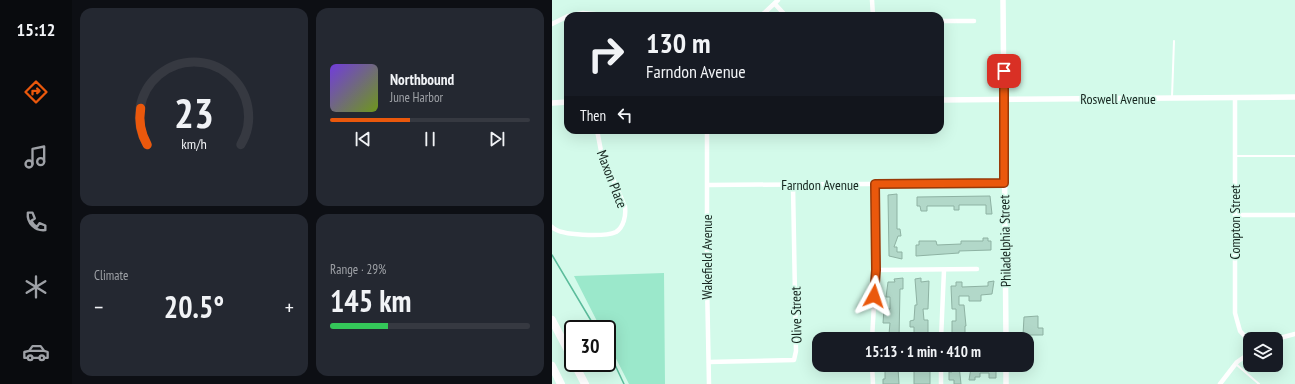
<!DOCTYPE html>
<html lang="en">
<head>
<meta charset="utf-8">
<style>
	body { margin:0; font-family:"PT Sans Narrow",sans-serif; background:#242831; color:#f1f3f6; height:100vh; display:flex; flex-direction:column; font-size:15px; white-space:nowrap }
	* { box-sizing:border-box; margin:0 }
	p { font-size:13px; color:#9ea1a6 }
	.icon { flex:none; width:22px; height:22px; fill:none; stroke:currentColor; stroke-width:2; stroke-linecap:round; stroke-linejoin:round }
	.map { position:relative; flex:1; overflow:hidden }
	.panel { display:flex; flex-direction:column; gap:8px; padding:8px; background:#0d0f14; width:480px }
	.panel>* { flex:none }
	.guide { position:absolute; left:12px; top:12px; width:380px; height:122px; border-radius:12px; box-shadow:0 4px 16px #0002; background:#171b24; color:#f1f3f6; overflow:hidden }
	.controls { position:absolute; left:691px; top:332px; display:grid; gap:8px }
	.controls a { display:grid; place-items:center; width:40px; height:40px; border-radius:8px; background:#171b24; box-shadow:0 4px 16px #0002; font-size:20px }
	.speed { position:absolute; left:12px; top:320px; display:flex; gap:8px; font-size:20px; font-weight:700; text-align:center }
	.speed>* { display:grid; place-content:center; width:52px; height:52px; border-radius:50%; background:#171b24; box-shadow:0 4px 16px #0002; line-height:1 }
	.speed .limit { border:2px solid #111; border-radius:6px; background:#fff; color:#111 }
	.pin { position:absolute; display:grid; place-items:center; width:34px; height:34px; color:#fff; margin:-17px; border-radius:8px; box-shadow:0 2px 6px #0006 }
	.me { position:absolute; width:44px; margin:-22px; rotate:5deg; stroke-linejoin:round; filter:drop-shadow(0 0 3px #0008) }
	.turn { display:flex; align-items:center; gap:14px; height:84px; padding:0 16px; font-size:18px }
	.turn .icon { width:52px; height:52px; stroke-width:2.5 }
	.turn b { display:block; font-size:28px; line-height:34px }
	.then { display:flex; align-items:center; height:38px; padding:0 16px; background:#0003; gap:8px; font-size:15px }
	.big { font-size:30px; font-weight:600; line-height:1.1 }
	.panel .tile { flex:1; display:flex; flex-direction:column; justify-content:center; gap:6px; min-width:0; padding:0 14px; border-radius:12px; background:#242831 }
	.panel .dial { align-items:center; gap:0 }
	.dial svg { height:104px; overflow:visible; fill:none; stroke:#363941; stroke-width:7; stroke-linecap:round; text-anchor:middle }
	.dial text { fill:#f1f3f6; stroke:none }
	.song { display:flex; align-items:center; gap:12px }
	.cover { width:48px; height:48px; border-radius:6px; background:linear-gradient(135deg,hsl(260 70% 55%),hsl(80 70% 35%)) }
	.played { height:4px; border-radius:2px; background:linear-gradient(90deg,#ea580c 40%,#363941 40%) }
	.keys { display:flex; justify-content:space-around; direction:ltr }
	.heat { display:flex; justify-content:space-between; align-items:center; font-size:22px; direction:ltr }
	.charge { height:6px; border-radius:3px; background:linear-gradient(90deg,#34c759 29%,#363941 0) }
	.panel .tiles { flex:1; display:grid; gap:8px; grid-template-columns:repeat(2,1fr) }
	.trip { position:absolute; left:260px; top:332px; width:222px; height:40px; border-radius:12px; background:#171b24; box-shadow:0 4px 16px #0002; font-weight:600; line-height:40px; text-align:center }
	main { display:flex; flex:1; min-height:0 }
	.menu { display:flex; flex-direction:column; width:72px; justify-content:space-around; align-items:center; background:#090b0e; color:#9ea1a6 }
	.menu .icon { width:28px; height:28px }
	.menu .active { color:#ea580c }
	.menu b { font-size:18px; color:#f1f3f6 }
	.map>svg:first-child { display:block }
	.green { fill:#9be8cb }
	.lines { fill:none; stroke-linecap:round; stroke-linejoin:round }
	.stream { stroke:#5bbc9b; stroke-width:1.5 }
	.building { fill:#b2d8c9; stroke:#8eb2a3 }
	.service { stroke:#fff; stroke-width:2 }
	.minor { stroke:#fff; stroke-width:4.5 }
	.tertiary { stroke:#fff; stroke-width:5.5 }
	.motorway { stroke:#fff; stroke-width:8 }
	.route-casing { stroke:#983908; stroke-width:10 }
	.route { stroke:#ea580c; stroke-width:7 }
	.labels { text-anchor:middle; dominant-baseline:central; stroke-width:3; stroke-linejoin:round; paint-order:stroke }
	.street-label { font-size:14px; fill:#15241e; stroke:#d3faea }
</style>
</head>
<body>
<main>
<nav class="menu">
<b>15:12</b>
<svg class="icon active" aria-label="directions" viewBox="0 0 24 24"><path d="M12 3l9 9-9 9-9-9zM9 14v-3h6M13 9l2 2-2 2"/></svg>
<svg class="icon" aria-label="music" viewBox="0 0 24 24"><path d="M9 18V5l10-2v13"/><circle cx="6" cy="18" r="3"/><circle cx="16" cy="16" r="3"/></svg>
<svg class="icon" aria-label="phone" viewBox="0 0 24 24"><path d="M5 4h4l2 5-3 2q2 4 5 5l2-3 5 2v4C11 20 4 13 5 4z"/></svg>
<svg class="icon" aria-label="climate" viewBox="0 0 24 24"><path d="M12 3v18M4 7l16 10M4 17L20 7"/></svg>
<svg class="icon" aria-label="car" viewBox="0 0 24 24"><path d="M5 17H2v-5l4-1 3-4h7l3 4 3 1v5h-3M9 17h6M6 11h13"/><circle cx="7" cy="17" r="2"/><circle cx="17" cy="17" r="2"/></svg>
</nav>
<section class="panel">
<div class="tiles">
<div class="tile dial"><svg viewBox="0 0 100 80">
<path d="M14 69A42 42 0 1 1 86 69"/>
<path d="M14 69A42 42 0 0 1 9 41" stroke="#ea580c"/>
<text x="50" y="56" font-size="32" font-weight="700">23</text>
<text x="50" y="72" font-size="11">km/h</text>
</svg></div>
<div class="tile">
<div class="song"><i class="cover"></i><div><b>Northbound</b><p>June Harbor</p></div></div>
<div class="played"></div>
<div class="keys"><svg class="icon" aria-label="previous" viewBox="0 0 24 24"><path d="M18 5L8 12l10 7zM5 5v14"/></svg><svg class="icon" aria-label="pause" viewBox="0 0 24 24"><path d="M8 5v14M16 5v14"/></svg><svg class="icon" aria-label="next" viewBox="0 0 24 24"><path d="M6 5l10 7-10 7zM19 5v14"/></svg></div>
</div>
<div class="tile"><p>Climate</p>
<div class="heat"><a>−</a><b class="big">20.5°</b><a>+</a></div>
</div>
<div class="tile"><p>Range · 29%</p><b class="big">145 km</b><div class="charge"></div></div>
</div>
</section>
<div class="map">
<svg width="743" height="384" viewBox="0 0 743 384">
	<rect width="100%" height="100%" fill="#d3faea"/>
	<polygon class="green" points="112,273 113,384 77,384 55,341 55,329 49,329 22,276"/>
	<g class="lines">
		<g class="stream">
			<polyline points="0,255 44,329"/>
			<polyline points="55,348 72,384"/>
		</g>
	</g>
	<g class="building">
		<polygon points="345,194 345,229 348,229 349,236 346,236 342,247 345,247 345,252 350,252 350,259 337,256 336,195"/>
		<polygon points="438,196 440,214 434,214 434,205 407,205 407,210 402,210 402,206 375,206 375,211 369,211 368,206 365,206 365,197"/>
		<polygon points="431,238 436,238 436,241 439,241 439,250 407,251 407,253 364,256 364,245 367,245 367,241 384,241 385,245 409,244 409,241 431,241"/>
		<polygon points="351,278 351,289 348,289 347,339 332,339 332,333 337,334 338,323 331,323 332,309 338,309 338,297 334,297 336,282 343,282 342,279"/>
		<polygon points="369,278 369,282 377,281 376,309 371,309 372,320 376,320 376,334 372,335 370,339 362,339 362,327 358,327 358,321 362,320 363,305 365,305 363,279"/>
		<polygon points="442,281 440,294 429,295 429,301 417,301 417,296 407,296 407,305 412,305 414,326 413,326 413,339 404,339 404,334 400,335 400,321 404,321 404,309 400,309 399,286 404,286 404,282 410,282 410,287 436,286 436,282"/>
		<polygon points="486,316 486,328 491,328 491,335 471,335 472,317"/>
		<polygon points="400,365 407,365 409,384 402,384 402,380 397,380 397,372 400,372"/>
		<polygon points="432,365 444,365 444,378 437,378 437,373 428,373 428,377 423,377 423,380 417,380 419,368 432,368"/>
		<polygon points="340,366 340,368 346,368 347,384 331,384 331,379 333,379 333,367"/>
		<polygon points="372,366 372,371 378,371 378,384 362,384 362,367"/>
	</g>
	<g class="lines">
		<g class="service">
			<polyline points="620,97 622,41"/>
			<polyline points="684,156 743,156"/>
			<polyline points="685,365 707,384"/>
		</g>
		<g class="minor">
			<polyline points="320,0 321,16"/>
			<polyline points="223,4 234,16"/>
			<polyline points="17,16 31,13 64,16"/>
			<polyline points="209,16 226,0"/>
			<polyline points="388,21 422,21"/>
			<polyline points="0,24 16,16"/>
			<polyline points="683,98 683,313 688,331 698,342"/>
			<polyline points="155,130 155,282 157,384"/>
			<polyline points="156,185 452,183"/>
			<polyline points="683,215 743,215"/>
			<path d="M0 227C8 236 53 237 64 232 72 227 74 215 73 207L49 151 45 130"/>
			<polyline points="324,270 425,269"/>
			<polyline points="320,339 324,270 323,184"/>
			<polyline points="389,339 392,270"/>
			<polyline points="724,339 743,334"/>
			<polyline points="157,362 242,360 244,351 241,185"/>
			<polyline points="320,365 321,384"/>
			<polyline points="389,365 389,384"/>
			<polyline points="668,384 685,362 698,353"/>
		</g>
		<g class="tertiary">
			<polyline points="451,0 454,339"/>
			<polyline points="388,100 743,97"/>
			<polyline points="0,103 16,102"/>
			<polyline points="454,365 454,384"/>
		</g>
		<g class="motorway">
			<polyline points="0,320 21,360"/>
			<polyline points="22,363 33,384"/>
			<polyline points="0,366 9,384"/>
		</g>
	</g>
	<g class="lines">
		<defs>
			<polyline id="route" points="322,296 324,270 323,184 452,183 452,71"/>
		</defs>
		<use href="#route" class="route-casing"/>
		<use href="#route" class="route"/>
	</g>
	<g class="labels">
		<g class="street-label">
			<text x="566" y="99">Roswell Avenue</text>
			<text transform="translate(60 179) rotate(69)">Maxon Place</text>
			<text x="268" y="185">Farndon Avenue</text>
			<text transform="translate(683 222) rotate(-90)">Compton Street</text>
			<text transform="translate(453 241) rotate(-91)">Philadelphia Street</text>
			<text transform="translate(155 257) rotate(-90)">Wakefield Avenue</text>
			<text transform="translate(244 315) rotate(-91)">Olive Street</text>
		</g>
	</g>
</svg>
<div class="controls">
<a><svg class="icon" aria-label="layers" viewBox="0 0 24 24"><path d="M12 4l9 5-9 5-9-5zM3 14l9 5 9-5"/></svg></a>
</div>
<div class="speed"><div class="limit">30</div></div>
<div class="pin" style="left:452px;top:71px;background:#d93025"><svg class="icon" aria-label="arrive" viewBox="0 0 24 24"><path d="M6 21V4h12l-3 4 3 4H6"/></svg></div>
<svg class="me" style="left:322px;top:296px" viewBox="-20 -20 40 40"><path d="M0-17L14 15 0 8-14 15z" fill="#ea580c" stroke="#fff" stroke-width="4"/></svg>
<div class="trip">15:13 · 1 min · 410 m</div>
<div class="guide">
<div class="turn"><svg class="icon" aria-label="right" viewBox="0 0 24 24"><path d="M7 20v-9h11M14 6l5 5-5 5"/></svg><div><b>130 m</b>Farndon Avenue</div></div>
<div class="then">Then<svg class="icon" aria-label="left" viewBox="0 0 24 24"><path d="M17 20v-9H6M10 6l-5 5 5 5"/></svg></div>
</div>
</div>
</main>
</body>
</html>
